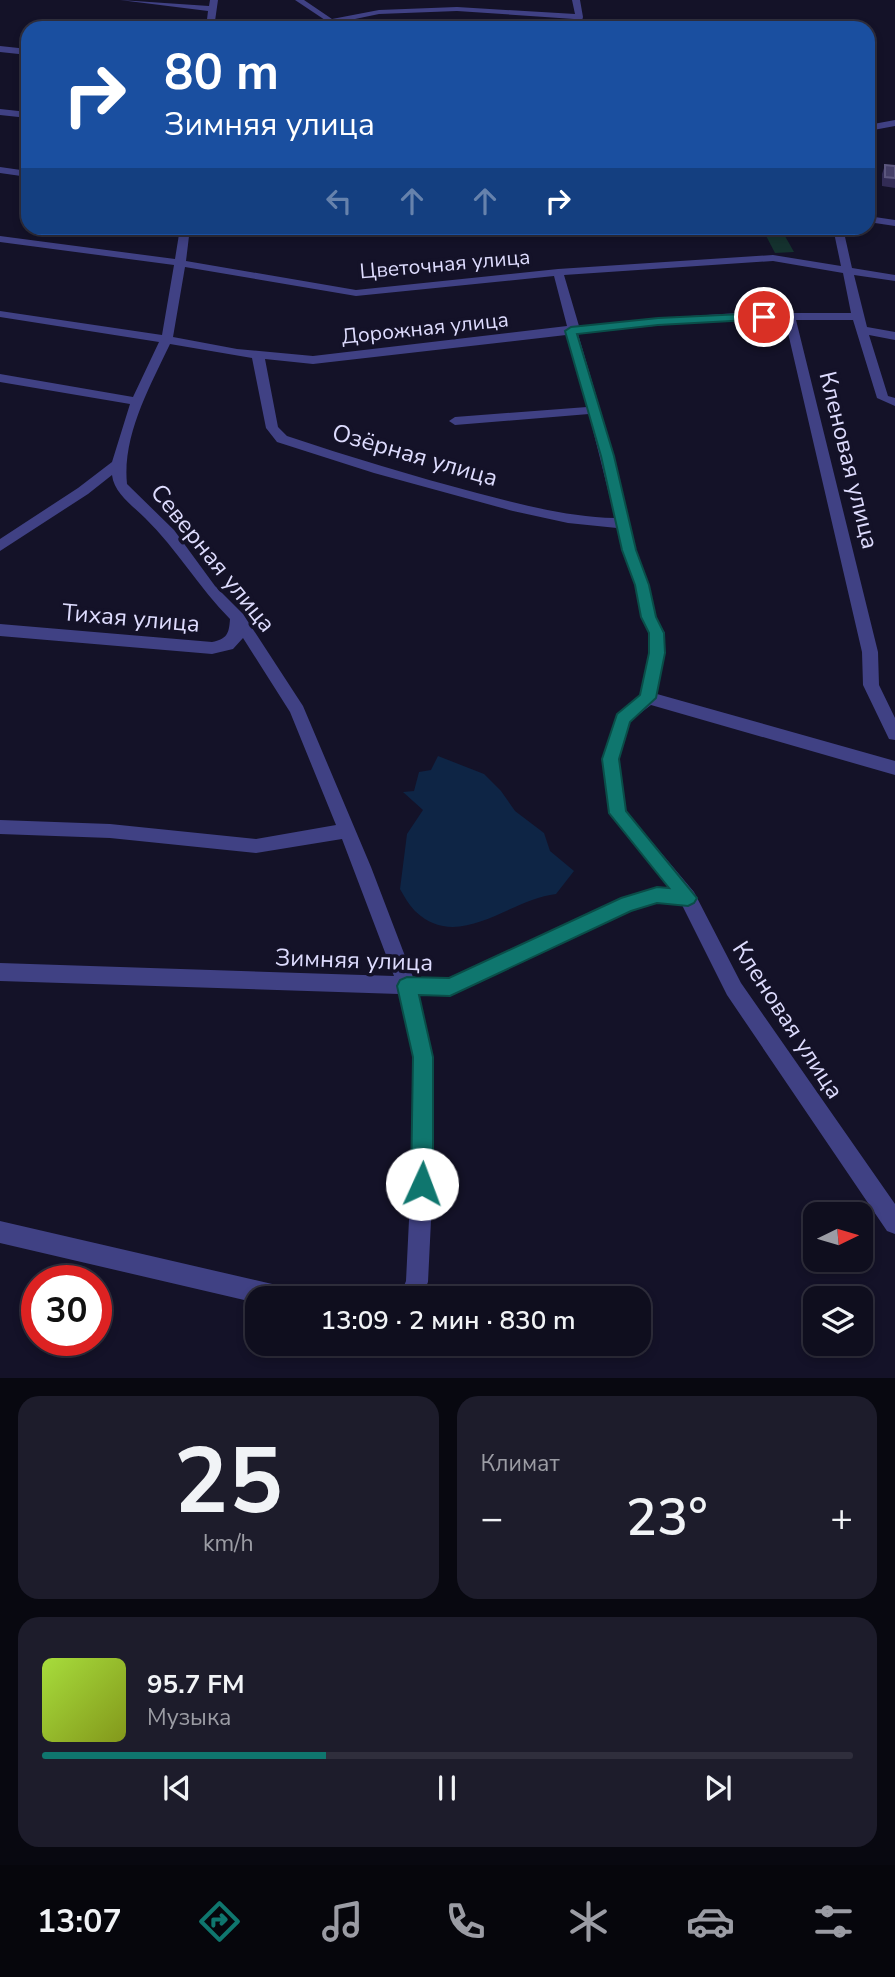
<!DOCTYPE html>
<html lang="ru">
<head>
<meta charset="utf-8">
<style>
	body { margin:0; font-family:"Nunito Sans",sans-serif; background:#1d1c2b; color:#f1f3f6; height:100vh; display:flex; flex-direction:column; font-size:26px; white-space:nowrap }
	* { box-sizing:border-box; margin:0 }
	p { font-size:23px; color:#9b9ca4 }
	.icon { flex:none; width:38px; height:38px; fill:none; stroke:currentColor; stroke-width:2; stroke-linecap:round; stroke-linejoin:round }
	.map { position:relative; height:1378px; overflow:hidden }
	.side { display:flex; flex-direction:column; gap:18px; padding:18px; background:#080810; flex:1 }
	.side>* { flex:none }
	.guide { position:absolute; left:21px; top:21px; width:854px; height:214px; border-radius:21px; box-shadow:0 4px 10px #0003,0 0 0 2px #2f2e3c; background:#1a4fa0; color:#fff; overflow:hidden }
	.needle { width:46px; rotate:85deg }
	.controls { position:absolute; left:803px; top:1202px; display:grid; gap:14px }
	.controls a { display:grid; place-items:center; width:70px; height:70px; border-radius:14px; background:#0f0e1e; box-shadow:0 4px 10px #0003,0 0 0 2px #2f2e3c; font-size:35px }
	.speed { position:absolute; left:21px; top:1265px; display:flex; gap:14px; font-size:35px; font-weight:700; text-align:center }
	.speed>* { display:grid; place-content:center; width:91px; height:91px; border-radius:50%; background:#0f0e1e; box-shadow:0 4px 10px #0003,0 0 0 2px #2f2e3c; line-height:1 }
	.speed .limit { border:10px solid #d22; background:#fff; color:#111 }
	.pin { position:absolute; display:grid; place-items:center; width:60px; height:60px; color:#fff; margin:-30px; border:4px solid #fff; border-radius:50%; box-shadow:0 2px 7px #0007 }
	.me { position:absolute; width:77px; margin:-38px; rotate:2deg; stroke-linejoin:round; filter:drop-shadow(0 0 5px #0008) }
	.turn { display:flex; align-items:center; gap:24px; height:147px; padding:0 28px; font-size:32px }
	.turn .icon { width:91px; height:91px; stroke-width:2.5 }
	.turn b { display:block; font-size:49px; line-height:60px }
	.lanes { display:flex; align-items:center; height:66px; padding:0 28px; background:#0003; justify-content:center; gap:35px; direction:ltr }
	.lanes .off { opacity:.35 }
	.big { font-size:52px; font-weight:600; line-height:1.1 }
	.side .tile { flex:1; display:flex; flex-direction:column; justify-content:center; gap:10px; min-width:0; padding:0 24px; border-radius:21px; background:#1d1c2b }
	.side .dial { align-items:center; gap:0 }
	.dial b { font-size:91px; line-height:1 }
	.song { display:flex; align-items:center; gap:21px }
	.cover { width:84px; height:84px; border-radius:10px; background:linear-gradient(135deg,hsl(80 70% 55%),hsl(70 70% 35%)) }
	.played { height:7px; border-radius:4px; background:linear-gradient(90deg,#0f766e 35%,#2f2e3c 35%) }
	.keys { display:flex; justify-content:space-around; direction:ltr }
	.heat { display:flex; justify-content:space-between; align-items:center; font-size:38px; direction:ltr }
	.side .tiles { flex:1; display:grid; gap:18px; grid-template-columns:1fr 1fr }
	.tile:last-child { grid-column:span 2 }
	.trip { position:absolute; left:245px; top:1286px; width:406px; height:70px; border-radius:21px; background:#0f0e1e; box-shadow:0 4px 10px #0003,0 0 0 2px #2f2e3c; font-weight:600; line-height:70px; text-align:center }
	.tab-bar { display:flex; height:112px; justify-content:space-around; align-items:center; background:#06060c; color:#9b9ca4 }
	.tab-bar .icon { width:49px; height:49px }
	.tab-bar .current { color:#0f766e }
	.tab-bar b { font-size:32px; color:#f1f3f6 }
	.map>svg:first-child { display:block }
	.green { fill:#15322f }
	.water { fill:#0e2545 }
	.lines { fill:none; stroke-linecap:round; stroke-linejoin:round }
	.minor { fill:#404184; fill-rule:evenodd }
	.wall { fill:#322c55 }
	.building { fill:#443f67; stroke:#5c577e; stroke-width:2 }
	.route { fill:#0f766e; stroke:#0a4d48; stroke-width:2 }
	.labels { text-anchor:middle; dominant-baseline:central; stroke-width:7; stroke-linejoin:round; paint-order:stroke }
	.far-street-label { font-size:21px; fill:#dddbfd; stroke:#141228 }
	.street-label { font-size:24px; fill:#dddbfd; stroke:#141228 }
</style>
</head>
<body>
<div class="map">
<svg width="895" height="1379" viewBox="0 0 895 1379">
	<rect width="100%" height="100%" fill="#141228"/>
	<polygon class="green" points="781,229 794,252 775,253 763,230"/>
	<path class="water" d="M438 756 484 774 501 791 515 811 544 833 550 851 574 871 556 894C509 899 459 953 415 911 409 905 404 896 400 889L407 834 423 810 403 792 414 791 419 772 431 770Z"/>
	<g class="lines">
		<g class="minor">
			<polygon points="120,0 209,6 210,0 218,0 214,28 206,28 208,11"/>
			<polygon points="295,0 304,0 332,19 379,10 457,7 575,14 572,0 580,0 583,17 580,28 572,28 574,19 457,11 379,14 331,24"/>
			<polygon points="0,46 28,49 28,55 0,52"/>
			<polygon points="0,109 28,112 28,118 0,115"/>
			<polygon points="895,120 895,126 868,131 868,125"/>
			<polygon points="0,167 28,171 28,177 0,173"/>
			<polygon points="868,216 895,220 895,226 868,222"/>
			<path d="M180 228H190L186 261 356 290 558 269 773 255 841 266 833 228H843L852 268 895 275V281L854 275 867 327 895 332V340L869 335 888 396 895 398V406L877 398 853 320H796L878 652 879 685 895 718V740L889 739 863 685 862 652 785 320C715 319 647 326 578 334L614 456 636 550 649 585 655 617 665 633V653L657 694 895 761V775L651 705 630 721 619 759 626 811 694 892 741 983 895 1204V1234L887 1231 727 995 682 905 657 903 631 911 457 993 450 996 419 995 433 1057 434 1159 428 1282 421 1298H399L406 1281 412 1159 413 1057 399 994 0 981V963L394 976 342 839 256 853 110 838 0 834V820L110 824 256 839 336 825 290 712 243 638 233 649 212 654 0 636V624L212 642C227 639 229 634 230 619 199 588 177 549 145 518 132 505 114 493 112 475L88 494 0 551V539L78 488 112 462 130 404 0 382V374L133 397 159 342 0 317V311L162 335 174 265 0 242V236L175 259ZM773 261 843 273 851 313H739L658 318 579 326 564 275ZM185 267 356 296 554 276 567 326 313 356 237 349 173 337ZM566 335 587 407 455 417 449 421 455 425 589 414 615 518C568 517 523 505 477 493 413 476 350 457 287 436L278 427 265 359 313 364ZM170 344 252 358 266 428 277 442 374 473 513 511 568 523 617 528 635 585 641 617 649 633V653L641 695 617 714 603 759 609 813 669 888 657 887 621 898 449 978 413 977 371 867 303 706 243 614 215 586 174 530 127 484C122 436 150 386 170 344Z"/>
			<polygon points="0,1221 285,1287 293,1290 296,1298 257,1298 257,1303 0,1243"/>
		</g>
	</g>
	<polygon class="wall" points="885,165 895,166 895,188 882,186 882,174"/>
	<polygon class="building" points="885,165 895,166 895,178 885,177"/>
	<polygon class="route" points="764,313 768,314 768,319 658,325 577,334 614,456 636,550 649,585 656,617 664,633 665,653 656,698 630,722 619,759 626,811 697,898 694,903 688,906 657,903 631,911 450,996 419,995 433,1057 433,1184 430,1191 422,1195 414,1191 411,1184 413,1057 397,986 400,980 407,977 449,978 621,898 657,887 669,888 609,813 602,759 617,714 640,695 649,653 649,633 641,617 635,585 622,550 601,456 565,331 571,327 658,318"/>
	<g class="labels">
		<g class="far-street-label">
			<text transform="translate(445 264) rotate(-5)">Цветочная улица</text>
			<text transform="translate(425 328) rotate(-6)">Дорожная улица</text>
		</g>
		<g class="street-label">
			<text transform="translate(415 455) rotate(16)">Озёрная улица</text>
			<text transform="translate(849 460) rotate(76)">Кленовая улица</text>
			<text transform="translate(213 558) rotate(51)">Северная улица</text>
			<text transform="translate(131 618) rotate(5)">Тихая улица</text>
			<text transform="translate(354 960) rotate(2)">Зимняя улица</text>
			<text transform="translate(788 1020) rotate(57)">Кленовая улица</text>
		</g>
	</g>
</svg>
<div class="controls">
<a><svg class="needle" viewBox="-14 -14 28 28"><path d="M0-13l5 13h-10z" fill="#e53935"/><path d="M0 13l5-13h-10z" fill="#9b9ca4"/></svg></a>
<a><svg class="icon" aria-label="layers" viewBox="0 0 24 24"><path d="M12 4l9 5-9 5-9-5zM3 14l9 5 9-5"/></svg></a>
</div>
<div class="speed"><div class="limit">30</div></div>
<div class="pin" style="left:764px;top:317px;background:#d93025"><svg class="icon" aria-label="arrive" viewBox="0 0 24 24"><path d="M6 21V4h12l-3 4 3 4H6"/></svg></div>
<svg class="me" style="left:422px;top:1184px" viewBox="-20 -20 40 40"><circle r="19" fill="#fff"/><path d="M0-13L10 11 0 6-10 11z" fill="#0f766e"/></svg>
<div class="trip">13:09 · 2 мин · 830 m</div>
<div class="guide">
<div class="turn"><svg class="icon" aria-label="right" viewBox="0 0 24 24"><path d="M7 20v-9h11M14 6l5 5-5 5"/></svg><div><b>80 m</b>Зимняя улица</div></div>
<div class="lanes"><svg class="icon off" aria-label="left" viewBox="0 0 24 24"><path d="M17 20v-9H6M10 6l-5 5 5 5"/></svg><svg class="icon off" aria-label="ahead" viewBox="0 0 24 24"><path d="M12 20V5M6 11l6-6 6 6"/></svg><svg class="icon off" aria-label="ahead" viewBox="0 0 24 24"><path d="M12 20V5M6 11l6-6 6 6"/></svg><svg class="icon" aria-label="right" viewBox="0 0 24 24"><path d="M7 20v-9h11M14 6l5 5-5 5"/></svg></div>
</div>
</div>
<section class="side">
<div class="tiles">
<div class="tile dial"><b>25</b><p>km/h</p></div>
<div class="tile"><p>Климат</p>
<div class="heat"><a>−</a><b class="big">23°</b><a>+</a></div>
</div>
<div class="tile">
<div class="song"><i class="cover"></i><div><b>95.7 FM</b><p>Музыка</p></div></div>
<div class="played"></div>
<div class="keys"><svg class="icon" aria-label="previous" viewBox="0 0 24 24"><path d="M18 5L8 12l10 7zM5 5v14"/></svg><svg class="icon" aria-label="pause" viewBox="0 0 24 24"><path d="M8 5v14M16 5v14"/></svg><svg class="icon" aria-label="next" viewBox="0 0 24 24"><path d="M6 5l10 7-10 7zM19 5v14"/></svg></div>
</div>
</div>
</section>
<nav class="tab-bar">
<b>13:07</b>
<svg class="icon current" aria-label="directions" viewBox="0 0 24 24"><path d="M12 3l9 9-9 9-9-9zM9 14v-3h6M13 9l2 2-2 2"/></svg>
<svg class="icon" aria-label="music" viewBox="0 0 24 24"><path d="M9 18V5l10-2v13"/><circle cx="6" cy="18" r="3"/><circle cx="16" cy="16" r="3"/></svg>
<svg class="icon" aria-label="phone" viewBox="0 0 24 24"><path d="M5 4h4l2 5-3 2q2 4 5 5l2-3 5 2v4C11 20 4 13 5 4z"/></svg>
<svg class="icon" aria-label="climate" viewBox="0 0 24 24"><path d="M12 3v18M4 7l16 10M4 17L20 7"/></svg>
<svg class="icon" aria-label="car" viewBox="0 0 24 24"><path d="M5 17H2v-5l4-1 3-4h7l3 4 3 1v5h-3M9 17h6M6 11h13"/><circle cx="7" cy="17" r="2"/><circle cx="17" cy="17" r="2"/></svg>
<svg class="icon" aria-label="filters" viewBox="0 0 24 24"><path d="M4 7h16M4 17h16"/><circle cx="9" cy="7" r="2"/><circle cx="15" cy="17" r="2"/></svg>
</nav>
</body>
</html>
